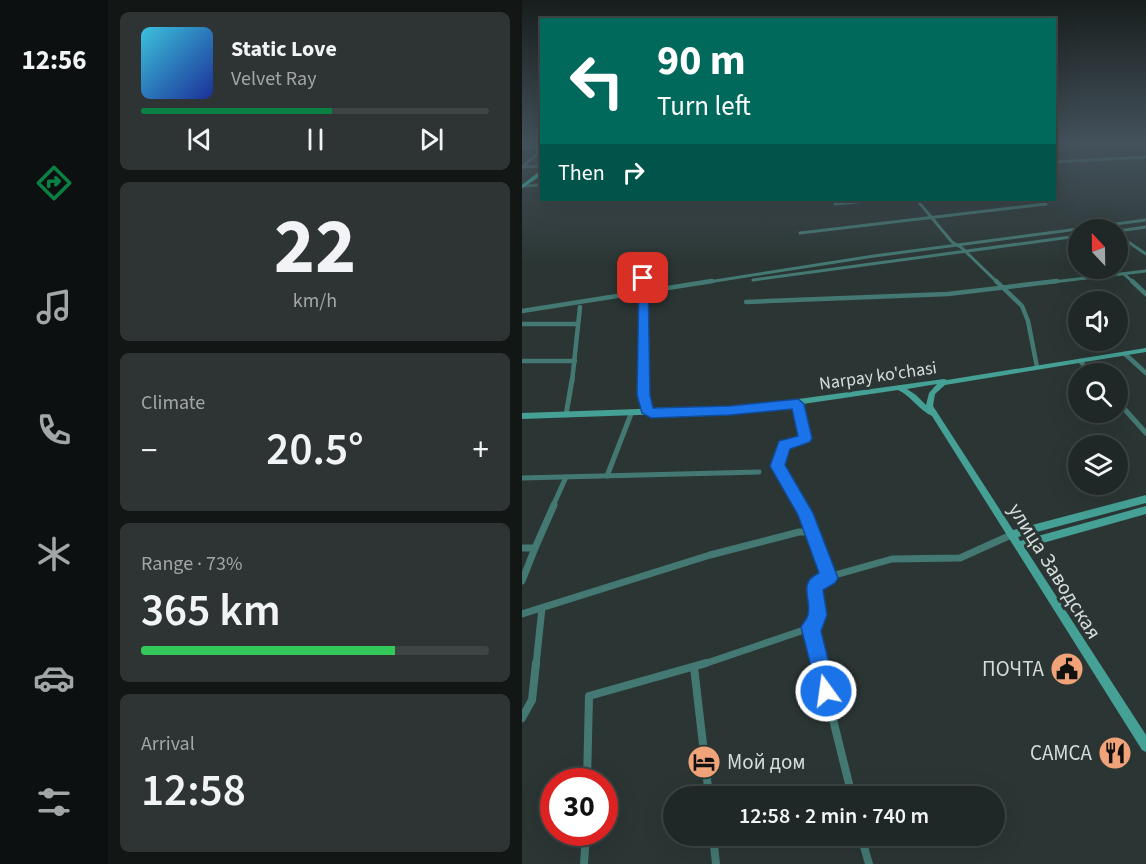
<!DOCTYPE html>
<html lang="en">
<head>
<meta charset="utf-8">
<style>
	body { margin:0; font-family:"Source Sans 3",sans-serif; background:#2d3433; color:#f1f3f6; height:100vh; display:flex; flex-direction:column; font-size:22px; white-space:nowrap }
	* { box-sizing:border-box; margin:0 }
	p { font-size:20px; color:#a2a6a7 }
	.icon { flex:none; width:33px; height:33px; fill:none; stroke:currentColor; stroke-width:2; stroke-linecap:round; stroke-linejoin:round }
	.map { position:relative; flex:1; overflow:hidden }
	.panel { display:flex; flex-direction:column; gap:12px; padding:12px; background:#121615; width:414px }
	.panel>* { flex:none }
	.guide { position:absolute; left:18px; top:18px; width:516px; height:183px; border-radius:0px; box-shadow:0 6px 24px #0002,0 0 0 2px #3d4444; background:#00695c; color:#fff; overflow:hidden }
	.needle { width:39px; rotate:338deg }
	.fabs { position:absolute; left:546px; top:219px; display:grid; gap:12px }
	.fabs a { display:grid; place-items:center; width:60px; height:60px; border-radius:50%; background:#202827; box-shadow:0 6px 24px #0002,0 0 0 2px #3d4444; font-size:30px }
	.speed { position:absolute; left:18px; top:768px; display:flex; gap:12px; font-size:30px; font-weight:700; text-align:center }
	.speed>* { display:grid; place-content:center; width:78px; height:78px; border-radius:50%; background:#202827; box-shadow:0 6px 24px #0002,0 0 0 2px #3d4444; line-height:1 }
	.speed .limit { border:9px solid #d22; background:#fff; color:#111 }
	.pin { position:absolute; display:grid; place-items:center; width:51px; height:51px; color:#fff; margin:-26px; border-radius:12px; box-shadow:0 3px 9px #0006 }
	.me { position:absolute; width:66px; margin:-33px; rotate:346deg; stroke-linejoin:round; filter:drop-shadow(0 0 4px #0008) }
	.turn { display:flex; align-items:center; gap:21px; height:126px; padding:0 18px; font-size:27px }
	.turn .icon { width:78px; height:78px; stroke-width:2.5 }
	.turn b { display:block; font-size:42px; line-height:51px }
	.then { display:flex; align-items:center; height:57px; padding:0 18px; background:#0003; gap:12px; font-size:22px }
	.big { font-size:45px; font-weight:600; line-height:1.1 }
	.panel .card { flex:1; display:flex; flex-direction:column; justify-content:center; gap:9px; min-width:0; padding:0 21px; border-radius:9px; background:#2d3433 }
	.panel .dial { align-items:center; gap:0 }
	.dial b { font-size:78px; line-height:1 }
	.song { display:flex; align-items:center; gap:18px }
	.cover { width:72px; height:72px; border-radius:9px; background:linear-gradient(135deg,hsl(190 70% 55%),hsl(230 70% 35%)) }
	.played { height:6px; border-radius:3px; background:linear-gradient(90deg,#0b8043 55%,#3d4444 55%) }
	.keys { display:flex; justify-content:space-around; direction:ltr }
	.heat { display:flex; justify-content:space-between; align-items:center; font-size:33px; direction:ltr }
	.charge { height:9px; border-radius:4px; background:linear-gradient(90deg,#34c759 73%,#3d4444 0) }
	.trip { position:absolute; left:141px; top:786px; width:342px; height:60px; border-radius:30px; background:#202827; box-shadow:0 6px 24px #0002,0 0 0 2px #3d4444; font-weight:600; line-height:60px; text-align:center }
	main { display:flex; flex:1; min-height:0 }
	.tab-bar { display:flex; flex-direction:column; width:108px; justify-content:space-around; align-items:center; background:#0d1010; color:#a2a6a7 }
	.tab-bar .icon { width:42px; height:42px }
	.tab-bar .on { color:#0b8043 }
	.tab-bar b { font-size:27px; color:#f1f3f6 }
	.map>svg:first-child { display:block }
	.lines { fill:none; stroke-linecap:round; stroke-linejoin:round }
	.street-far4 { stroke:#447973; stroke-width:3 }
	.street-far3 { stroke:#447973; stroke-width:4.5 }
	.street-far2 { stroke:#447973; stroke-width:5 }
	.street-far1 { stroke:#447973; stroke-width:7 }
	.street { stroke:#447973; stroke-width:8 }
	.secondary { fill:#45a096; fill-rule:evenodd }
	.highway { fill:#3ad9ca; fill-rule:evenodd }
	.route { fill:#1a73e8; stroke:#114b97; stroke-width:1.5 }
	.labels { text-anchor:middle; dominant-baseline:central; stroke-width:6; stroke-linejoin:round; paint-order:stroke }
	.street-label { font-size:18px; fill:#d6dcdb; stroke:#2b3634 }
	.near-street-label { font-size:21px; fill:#d6dcdb; stroke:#2b3634 }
	.near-poi-label { font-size:21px; fill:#d6dcdb; stroke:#2b3634; text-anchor:end }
</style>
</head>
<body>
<main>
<nav class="tab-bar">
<b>12:56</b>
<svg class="icon on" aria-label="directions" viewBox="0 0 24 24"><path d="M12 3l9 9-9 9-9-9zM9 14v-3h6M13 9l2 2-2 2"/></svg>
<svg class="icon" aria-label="music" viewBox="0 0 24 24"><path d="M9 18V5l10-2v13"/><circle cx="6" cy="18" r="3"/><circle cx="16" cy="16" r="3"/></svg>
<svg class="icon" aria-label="phone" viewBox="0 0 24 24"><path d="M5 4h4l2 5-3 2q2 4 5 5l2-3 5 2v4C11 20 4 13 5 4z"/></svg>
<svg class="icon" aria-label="climate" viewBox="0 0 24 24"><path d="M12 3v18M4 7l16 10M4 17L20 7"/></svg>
<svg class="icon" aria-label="car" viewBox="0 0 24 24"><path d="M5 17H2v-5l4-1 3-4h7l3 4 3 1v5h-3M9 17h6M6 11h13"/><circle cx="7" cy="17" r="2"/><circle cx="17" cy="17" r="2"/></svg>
<svg class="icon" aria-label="filters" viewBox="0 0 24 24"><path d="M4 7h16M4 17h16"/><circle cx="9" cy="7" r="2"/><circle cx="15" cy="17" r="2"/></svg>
</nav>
<section class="panel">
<div class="card">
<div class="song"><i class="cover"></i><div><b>Static Love</b><p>Velvet Ray</p></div></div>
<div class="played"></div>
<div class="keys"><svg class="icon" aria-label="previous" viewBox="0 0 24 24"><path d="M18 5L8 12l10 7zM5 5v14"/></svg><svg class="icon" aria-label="pause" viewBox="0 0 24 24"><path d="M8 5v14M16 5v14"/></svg><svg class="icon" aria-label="next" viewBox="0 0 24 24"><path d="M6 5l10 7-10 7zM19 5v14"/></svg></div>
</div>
<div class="card dial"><b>22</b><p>km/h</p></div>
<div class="card"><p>Climate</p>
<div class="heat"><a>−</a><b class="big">20.5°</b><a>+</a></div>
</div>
<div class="card"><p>Range · 73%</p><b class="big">365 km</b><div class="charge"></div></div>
<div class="card"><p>Arrival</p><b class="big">12:58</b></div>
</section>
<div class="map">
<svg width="624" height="864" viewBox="0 0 624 864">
	<rect width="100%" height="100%" fill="#2b3634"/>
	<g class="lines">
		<g class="street-far4">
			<polyline points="0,147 20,147"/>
			<polyline points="532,162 624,157"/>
			<polyline points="0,167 20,150"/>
			<polyline points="0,167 20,166"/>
			<polyline points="1,186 20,185"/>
			<polyline points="395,200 430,242 440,248 476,283"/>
			<polyline points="313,204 356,200"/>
			<polyline points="596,231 624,227"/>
			<polyline points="278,233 524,204"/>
			<polyline points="596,235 624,254"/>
			<polyline points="602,274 612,283"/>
			<polyline points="121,278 121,283"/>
			<polyline points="231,280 556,236"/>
			<polyline points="180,283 352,256 624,220"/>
			<polyline points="522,283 624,271"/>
		</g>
		<g class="street-far3">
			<polyline points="121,281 122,382"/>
			<polyline points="474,281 500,306 506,321 515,367"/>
			<polyline points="610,281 624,294"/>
			<polyline points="224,302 426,294 535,281"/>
			<polyline points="0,311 190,281"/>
			<polyline points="0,324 55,324"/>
			<polyline points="603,354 624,373"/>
			<polyline points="0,361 53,361"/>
			<polyline points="558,361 570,374"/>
			<polyline points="50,382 58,307"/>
		</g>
		<g class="street-far2">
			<polyline points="122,380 124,410 128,412"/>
			<polyline points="596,402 624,433"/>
			<polyline points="276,404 284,438 262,445 255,466 279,506"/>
			<polyline points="44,415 50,380"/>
			<polyline points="85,476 109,414"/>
			<polyline points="0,478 237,472"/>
			<polyline points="31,506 44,477"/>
		</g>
		<g class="street-far1">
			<polyline points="278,505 289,532"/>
			<polyline points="0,548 13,548 32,505"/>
			<polyline points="0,581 13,548"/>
			<polyline points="0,614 188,555 277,532 289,532 307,578"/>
			<polyline points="288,628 297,665"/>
			<polyline points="14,665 20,608"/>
			<polyline points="179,665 288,628 294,616 293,586 313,575 370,559 438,558 489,535"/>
		</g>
		<g class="street">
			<polyline points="297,663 330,796"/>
			<polyline points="172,667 187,796"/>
			<polyline points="0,718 10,700 14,663"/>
			<polyline points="65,782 67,696 184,663"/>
			<polyline points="191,836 194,864"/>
			<polyline points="339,836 347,864"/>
			<polyline points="62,864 64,832"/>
		</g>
		<path class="secondary" d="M624 348V352L423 385 413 394 411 406 491 530 624 495V503L496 537 498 541 624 506V514L503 548 624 735V752L620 750 410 416C397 410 389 396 376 390L233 411 0 419V413L233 405 422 379 425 380ZM415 384 407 393 404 405 394 395 385 389Z"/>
		<polygon class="highway" points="18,171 20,171 20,175 0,188 0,185"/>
	</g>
	<linearGradient id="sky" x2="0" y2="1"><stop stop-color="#181e1d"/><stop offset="0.54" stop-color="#44525c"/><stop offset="1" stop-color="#44525c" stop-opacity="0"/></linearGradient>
	<rect width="624" height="264" fill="url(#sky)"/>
	<path class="route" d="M121 275 126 278 128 395 131 408 208 406 276 399 282 404 290 438 288 442 268 449 263 465 291 513 316 578 313 583 301 590 305 615 299 631 314 691 311 698 304 701 297 698 279 627C281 623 285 619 286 615 290 599 275 583 297 573L276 515 248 466 257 441 276 436 270 409 208 415 129 418 120 413 115 395 117 278Z"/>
	<defs>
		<symbol id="civic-disc" viewBox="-11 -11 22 22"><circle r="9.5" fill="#f0a279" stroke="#2b3634"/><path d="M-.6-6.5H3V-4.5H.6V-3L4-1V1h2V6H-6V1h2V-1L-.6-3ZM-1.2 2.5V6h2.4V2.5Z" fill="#111"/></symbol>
		<symbol id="restaurant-disc" viewBox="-11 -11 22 22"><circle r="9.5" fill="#f0a279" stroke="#2b3634"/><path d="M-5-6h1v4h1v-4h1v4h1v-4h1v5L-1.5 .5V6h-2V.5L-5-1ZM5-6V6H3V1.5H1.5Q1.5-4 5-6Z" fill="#111"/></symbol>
		<symbol id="hotel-disc" viewBox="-11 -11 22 22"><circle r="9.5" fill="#f0a279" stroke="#2b3634"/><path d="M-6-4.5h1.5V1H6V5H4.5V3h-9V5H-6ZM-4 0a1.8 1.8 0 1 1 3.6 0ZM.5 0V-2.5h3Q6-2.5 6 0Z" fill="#111"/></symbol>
	</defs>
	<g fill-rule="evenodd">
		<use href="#civic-disc" x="526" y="650" width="38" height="38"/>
		<use href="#restaurant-disc" x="574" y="734" width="38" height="38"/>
		<use href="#hotel-disc" x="163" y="743" width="38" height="38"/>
	</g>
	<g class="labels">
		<g class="street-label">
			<text transform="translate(356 376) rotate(-8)">Narpay ko'chasi</text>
		</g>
		<g class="near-street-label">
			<text transform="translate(533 571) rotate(58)">улица Заводская</text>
		</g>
		<g class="near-poi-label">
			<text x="522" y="669">ПОЧТА</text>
			<text x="570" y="753">САМСА</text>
			<text x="205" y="762" text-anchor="start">Мой дом</text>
		</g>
	</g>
</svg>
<div class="fabs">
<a><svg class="needle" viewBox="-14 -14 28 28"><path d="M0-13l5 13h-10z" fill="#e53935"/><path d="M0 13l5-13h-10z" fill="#a2a6a7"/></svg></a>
<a><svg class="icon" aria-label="sound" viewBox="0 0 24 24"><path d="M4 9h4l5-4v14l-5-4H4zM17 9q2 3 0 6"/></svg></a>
<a><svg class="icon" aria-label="search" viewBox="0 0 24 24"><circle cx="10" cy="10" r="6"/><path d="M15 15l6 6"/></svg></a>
<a><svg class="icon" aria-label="layers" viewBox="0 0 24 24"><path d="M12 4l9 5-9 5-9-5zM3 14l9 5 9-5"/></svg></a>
</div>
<div class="speed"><div class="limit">30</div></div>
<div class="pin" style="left:121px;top:278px;background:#d93025"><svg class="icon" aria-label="arrive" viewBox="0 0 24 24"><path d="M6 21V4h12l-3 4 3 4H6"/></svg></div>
<svg class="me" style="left:304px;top:691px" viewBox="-20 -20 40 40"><circle r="17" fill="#1a73e8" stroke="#fff" stroke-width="3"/><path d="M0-11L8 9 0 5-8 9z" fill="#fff"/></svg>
<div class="trip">12:58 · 2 min · 740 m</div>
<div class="guide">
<div class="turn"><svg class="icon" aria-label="left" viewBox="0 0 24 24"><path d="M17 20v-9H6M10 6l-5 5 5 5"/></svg><div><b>90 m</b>Turn left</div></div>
<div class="then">Then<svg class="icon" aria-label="right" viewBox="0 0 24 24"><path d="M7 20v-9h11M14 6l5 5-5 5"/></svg></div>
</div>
</div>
</main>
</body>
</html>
